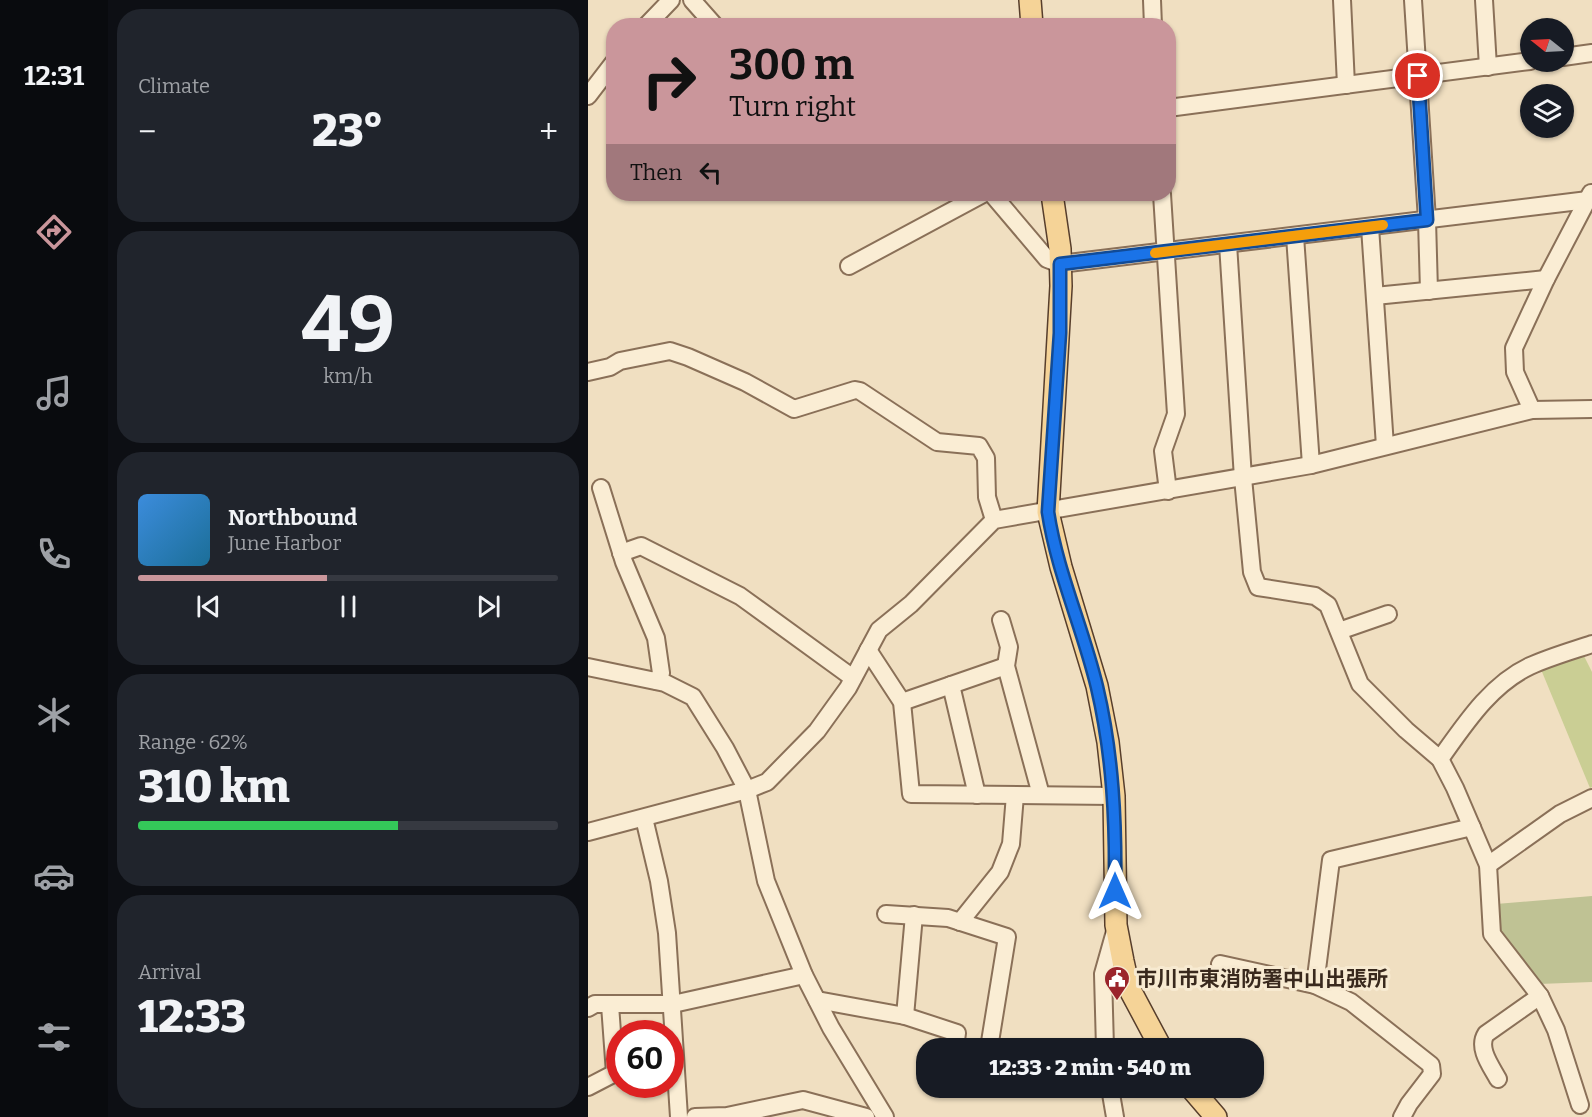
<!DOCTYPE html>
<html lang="en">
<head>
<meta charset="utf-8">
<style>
	body { margin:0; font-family:Bitter,"Noto Sans JP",serif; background:#20242c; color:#f1f3f6; height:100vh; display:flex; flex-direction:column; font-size:22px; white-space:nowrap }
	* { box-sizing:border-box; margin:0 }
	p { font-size:20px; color:#9ea1a6 }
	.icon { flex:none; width:33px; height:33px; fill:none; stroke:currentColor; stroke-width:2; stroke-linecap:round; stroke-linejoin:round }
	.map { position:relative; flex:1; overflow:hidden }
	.side { display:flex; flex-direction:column; gap:9px; padding:9px; background:#0d0f14; width:480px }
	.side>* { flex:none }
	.banner { position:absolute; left:18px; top:18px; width:570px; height:183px; border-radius:24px; box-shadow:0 2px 4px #0004; background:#ca969b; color:#111; overflow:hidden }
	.needle { width:39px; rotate:288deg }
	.buttons { position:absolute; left:932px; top:18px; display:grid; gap:12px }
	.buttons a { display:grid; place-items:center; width:54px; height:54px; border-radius:50%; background:#171b24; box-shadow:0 2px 4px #0004; font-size:30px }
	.speed { position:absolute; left:18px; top:1020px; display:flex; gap:12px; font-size:30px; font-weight:700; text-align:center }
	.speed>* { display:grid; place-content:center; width:78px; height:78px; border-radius:50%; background:#171b24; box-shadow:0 2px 4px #0004; line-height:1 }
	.speed .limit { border:9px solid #d22; background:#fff; color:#111 }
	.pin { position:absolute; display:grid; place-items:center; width:51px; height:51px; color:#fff; margin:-26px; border:3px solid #fff; border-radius:50%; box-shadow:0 2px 6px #0007 }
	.me { position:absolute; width:66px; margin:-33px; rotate:0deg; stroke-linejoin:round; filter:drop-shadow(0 0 4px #0008) }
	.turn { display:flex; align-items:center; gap:21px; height:126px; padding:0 24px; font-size:27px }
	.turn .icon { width:78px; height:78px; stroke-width:2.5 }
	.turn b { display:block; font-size:42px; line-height:51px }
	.then { display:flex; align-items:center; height:57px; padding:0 24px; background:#0003; gap:12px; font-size:22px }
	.big { font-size:45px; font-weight:800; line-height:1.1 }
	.side .card { flex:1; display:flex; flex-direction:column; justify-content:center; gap:9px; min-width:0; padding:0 21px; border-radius:24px; background:#20242c }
	.side .dial { align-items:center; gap:0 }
	.dial b { font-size:78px; line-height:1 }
	.song { display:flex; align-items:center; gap:18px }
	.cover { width:72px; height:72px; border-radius:9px; background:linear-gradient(135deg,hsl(210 70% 55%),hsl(200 70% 35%)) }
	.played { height:6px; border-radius:3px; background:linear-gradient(90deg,#ca969b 45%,#363941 45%) }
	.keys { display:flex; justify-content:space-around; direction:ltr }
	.heat { display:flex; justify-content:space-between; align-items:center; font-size:33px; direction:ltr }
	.charge { height:9px; border-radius:4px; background:linear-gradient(90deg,#34c759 62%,#363941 0) }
	.trip { position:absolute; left:328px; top:1038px; width:348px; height:60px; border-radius:24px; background:#171b24; box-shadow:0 2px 4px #0004; font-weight:800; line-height:60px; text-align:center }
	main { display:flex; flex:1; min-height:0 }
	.menu { display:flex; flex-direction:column; width:108px; justify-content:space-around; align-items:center; background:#090b0e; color:#9ea1a6 }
	.menu .icon { width:42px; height:42px }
	.menu .active { color:#ca969b }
	.menu b { font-size:27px; color:#f1f3f6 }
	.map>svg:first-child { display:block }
	.green { fill:#cace94 }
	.cemetery { fill:#bfc294 }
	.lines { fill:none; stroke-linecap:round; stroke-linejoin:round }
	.minor-casing { stroke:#8a7058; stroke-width:20 }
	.major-casing { stroke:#573e2c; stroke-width:24 }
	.minor { stroke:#faedd4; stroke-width:16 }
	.major { stroke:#f5d397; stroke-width:21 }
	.route-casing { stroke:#114b97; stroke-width:15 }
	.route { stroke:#1a73e8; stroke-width:10 }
	.slow { stroke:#f59e0b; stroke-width:10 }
	.labels { text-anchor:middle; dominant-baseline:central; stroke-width:6; stroke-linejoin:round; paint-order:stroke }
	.poi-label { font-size:21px; font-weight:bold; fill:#39291d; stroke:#f7ead1; text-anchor:start }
</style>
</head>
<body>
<main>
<nav class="menu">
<b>12:31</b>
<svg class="icon active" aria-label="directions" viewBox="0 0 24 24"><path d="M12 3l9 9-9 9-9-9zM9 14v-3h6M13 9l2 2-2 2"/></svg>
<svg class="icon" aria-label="music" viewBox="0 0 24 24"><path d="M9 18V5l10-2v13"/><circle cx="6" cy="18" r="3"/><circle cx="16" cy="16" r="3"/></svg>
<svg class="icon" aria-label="phone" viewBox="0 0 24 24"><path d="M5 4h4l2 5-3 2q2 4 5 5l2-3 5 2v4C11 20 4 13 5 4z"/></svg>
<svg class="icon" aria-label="climate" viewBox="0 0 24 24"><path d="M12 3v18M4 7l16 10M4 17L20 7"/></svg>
<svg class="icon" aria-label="car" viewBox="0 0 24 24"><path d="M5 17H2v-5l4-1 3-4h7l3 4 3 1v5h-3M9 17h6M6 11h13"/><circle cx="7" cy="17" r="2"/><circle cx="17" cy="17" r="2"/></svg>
<svg class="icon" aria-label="filters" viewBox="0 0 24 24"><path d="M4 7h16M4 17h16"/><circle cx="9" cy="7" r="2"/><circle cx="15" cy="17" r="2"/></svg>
</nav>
<section class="side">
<div class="card"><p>Climate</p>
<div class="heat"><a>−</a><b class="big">23°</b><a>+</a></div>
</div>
<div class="card dial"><b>49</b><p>km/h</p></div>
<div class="card">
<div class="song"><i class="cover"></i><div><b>Northbound</b><p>June Harbor</p></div></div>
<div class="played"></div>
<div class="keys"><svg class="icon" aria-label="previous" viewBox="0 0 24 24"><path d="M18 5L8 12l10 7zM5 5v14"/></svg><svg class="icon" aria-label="pause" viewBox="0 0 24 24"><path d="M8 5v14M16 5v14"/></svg><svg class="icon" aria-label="next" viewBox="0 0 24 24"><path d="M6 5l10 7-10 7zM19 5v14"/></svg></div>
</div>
<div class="card"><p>Range · 62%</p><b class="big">310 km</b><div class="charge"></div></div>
<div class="card"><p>Arrival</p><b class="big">12:33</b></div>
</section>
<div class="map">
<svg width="1004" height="1117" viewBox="0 0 1004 1117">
	<rect width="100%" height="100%" fill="#f0dfc1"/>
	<polygon class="green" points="994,652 1004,672 1004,787 1002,788 952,667"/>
	<polygon class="cemetery" points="1004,896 1004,982 951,984 909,933 908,904"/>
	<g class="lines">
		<defs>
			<g id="minor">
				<polyline points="104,0 127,26"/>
				<polyline points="564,0 565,26"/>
				<polyline points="754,0 758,85"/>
				<polyline points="825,0 839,220 841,291"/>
				<polyline points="896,0 900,67"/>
				<polyline points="58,26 83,0"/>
				<polyline points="975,57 1004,53"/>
				<polyline points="0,96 26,62"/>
				<polyline points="580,108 942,61"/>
				<polyline points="404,194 459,259 472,264 1000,200"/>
				<polyline points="574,194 588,414 575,451 580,491"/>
				<polyline points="782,227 797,446"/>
				<polyline points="707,236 723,465"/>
				<polyline points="640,244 655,478 664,572 670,587 727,596 740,605 772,684 818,730 852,759 867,788 900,865 904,934 952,996 968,1030 992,1105"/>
				<polyline points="261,266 395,194"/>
				<polyline points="787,296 958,279"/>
				<polyline points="0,372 22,367 32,361 82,351 100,357 157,382 206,409 267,390 272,391 349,442 391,446 398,458 399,497 406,520"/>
				<polyline points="944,410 927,372 926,348 958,279 1003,193"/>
				<polyline points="13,488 36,562 68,638 73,673 69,681"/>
				<polyline points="33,553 53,546 152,596 265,678"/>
				<polyline points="413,620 421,647 418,666 453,795"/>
				<polyline points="751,631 800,614"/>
				<polyline points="280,650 314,702 323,794 526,796"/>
				<polyline points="0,667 77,683 105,697 137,748 159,790 178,881 216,975 243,1028 297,1117"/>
				<polyline points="363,685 389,795"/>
				<polyline points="314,702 418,666"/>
				<path d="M852 759C877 724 902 685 942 666 962 657 983 651 1004 644"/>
				<polyline points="56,818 71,881 79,933 91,1117"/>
				<polyline points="0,832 159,790 179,782 229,731 260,688 291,630 323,604 406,520 723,465 944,410 1004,409"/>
				<polyline points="900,865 972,814 1004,798"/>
				<polyline points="298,914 360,918 419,937 401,1048"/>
				<polyline points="372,922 412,872 423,844 427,795"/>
				<polyline points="632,964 727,985 763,1002 843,1065 844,1074 821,1104 814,1117"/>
				<polyline points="727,985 743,860 884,827"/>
				<polyline points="229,1000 317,1016 369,1033 367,1048"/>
				<polyline points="0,1008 7,1004 85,1004 216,975"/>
				<polyline points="317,1016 326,915"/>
				<polyline points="517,1048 515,974 528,928"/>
				<path d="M910 1079C903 1066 889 1048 898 1034L952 996"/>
				<polyline points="0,1087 27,1073 22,1005"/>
				<polyline points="522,1088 527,1117"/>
				<polyline points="107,1117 139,1116 215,1100 278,1117"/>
			</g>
			<g id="major">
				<polyline points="442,0 444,26"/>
				<polyline points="464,194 472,249 473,286 460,512 473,567 509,686 520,742 526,796 528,925 535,961 541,988 573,1048"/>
				<polyline points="603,1088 628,1117"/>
			</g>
		</defs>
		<use href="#minor" class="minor-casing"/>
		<use href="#major" class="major-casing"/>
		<use href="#minor" class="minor"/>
		<use href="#major" class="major"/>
	</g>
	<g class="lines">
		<defs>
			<path id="route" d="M527 891C528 822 525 755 509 687 495 628 469 572 460 512L472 333V264L839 220 830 76"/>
		</defs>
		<use href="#route" class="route-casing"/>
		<use href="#route" class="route"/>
		<polyline class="slow" points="567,253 795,225"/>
	</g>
	<defs>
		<symbol id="civic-pin" viewBox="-11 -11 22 30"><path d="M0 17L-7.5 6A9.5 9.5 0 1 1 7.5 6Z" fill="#9b252c" stroke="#f7ead1"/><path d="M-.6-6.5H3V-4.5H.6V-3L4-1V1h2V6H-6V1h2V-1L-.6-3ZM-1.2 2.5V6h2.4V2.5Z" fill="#fff"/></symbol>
	</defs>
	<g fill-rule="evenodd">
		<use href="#civic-pin" x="514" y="964" width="30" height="40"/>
	</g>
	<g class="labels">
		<g class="poi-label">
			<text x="548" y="979">市川市東消防署中山出張所</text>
		</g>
	</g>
</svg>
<div class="buttons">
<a><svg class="needle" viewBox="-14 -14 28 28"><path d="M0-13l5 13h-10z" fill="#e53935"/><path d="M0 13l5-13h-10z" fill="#9ea1a6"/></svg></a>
<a><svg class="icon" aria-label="layers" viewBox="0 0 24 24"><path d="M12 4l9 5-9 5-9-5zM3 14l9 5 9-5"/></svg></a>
</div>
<div class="speed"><div class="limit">60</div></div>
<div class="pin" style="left:830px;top:76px;background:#d93025"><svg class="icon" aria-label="arrive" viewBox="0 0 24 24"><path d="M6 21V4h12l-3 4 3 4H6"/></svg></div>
<svg class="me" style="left:527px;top:891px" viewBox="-20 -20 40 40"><path d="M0-17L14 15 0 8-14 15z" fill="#1a73e8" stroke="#fff" stroke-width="4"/></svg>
<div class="trip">12:33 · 2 min · 540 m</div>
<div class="banner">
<div class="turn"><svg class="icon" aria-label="right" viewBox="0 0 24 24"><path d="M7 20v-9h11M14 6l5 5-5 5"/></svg><div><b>300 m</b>Turn right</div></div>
<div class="then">Then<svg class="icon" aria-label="left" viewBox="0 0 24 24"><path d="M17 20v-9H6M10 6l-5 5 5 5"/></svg></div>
</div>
</div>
</main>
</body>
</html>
